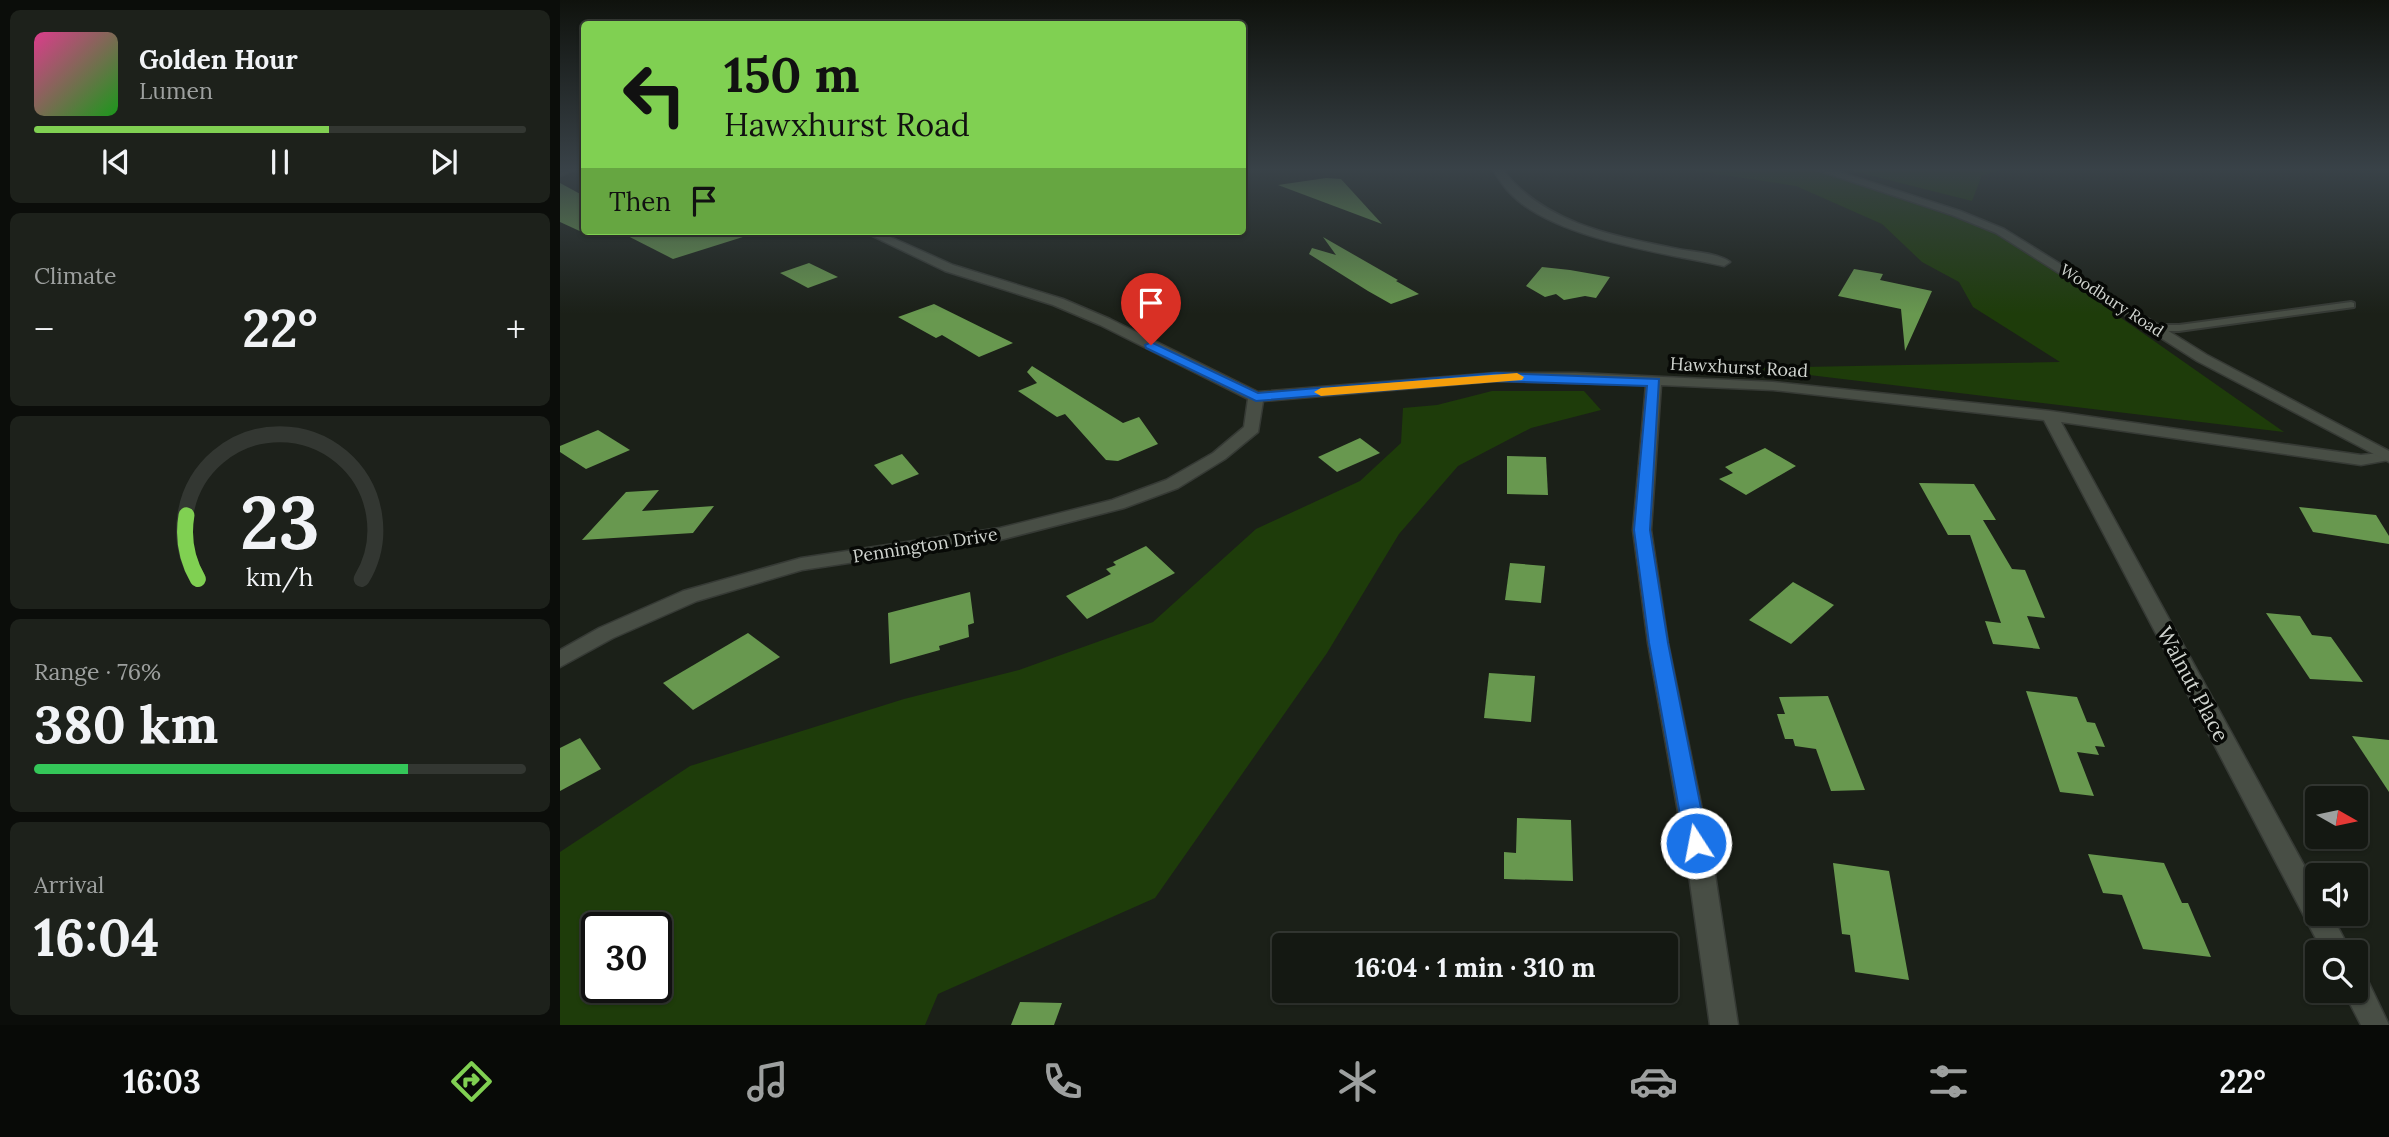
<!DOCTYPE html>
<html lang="en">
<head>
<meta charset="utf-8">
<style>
	body { margin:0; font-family:Lora,serif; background:#1d211b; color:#f1f3f6; height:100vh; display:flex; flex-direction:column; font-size:26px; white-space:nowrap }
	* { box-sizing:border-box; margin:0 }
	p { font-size:23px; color:#9da09f }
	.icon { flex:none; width:38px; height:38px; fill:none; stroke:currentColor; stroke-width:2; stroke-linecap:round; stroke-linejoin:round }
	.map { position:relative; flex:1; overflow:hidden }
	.drawer { display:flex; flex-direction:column; gap:10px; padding:10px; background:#0b0d0a; width:560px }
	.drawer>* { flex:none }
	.banner { position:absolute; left:21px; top:21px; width:665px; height:214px; border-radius:7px; box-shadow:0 2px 5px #0004,0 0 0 2px #333732; background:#80d052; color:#111; overflow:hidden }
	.needle { width:46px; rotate:99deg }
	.fabs { position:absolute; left:1745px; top:786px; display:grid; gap:14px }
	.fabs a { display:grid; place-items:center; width:63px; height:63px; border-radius:7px; background:#141812; box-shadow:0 2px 5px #0004,0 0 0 2px #333732; font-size:35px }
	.speed { position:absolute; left:21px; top:912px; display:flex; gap:14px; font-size:35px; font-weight:700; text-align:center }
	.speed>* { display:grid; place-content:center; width:91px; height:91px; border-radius:50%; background:#141812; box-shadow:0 2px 5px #0004,0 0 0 2px #333732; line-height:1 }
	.speed .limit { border:4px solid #111; border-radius:10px; background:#fff; color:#111 }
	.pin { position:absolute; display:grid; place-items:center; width:60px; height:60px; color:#fff; margin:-72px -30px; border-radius:50% 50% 50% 0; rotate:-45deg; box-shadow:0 0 7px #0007 }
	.pin .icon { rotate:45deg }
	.me { position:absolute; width:77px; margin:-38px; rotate:349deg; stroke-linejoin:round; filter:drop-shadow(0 0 5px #0008) }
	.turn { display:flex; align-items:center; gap:24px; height:147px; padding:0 28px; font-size:32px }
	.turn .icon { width:91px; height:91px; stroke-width:2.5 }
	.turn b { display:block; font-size:49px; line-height:60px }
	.then { display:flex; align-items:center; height:66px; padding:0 28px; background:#0003; gap:14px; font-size:26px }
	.big { font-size:52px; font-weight:800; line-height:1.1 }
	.drawer .tile { flex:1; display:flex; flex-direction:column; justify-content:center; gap:10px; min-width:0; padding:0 24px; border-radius:10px; background:#1d211b }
	.drawer .dial { align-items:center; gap:0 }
	.dial svg { height:182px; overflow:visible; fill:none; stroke:#333732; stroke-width:7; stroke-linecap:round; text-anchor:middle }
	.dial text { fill:#f1f3f6; stroke:none }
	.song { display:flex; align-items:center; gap:21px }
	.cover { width:84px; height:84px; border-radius:10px; background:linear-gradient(135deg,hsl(330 70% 55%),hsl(120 70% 35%)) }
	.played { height:7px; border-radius:4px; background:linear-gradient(90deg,#80d052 60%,#333732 60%) }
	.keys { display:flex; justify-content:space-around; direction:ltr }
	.heat { display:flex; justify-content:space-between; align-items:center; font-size:38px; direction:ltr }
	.charge { height:10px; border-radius:5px; background:linear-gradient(90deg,#34c759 76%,#333732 0) }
	.trip { position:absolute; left:712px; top:933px; width:406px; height:70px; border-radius:7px; background:#141812; box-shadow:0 2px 5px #0004,0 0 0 2px #333732; font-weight:800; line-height:70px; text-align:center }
	.menu { display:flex; height:112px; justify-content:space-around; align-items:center; background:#080a07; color:#9da09f }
	.menu .icon { width:49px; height:49px }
	.menu .selected { color:#80d052 }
	.menu b { font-size:32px; color:#f1f3f6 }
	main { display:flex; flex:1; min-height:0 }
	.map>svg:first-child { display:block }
	.green { fill:#1e3c0a; fill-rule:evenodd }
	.building { fill:#68984f }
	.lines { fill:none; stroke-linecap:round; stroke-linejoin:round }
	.service-casing { stroke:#363a35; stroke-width:4 }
	.minor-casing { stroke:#363a35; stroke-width:3 }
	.secondary-casing { stroke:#363a35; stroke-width:3 }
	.service { fill:#484e45; fill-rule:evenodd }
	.minor { fill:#484e45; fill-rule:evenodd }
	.secondary { fill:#484e45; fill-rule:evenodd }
	.route { fill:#1a73e8; stroke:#114b97; stroke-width:2 }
	.slow { fill:#f59e0b }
	.labels { text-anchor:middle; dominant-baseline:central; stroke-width:7; stroke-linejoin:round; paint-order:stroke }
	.far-street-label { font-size:16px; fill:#d0d4cf; stroke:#070906 }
	.street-label { font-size:18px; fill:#d0d4cf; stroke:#070906 }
	.near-street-label { font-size:21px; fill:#d0d4cf; stroke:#070906 }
</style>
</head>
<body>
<main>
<section class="drawer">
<div class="tile">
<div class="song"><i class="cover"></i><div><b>Golden Hour</b><p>Lumen</p></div></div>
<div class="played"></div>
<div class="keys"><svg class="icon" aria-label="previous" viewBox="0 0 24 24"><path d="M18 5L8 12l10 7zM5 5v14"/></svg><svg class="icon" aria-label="pause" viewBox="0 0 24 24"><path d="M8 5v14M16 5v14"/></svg><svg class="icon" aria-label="next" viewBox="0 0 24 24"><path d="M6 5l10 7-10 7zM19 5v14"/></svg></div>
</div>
<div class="tile"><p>Climate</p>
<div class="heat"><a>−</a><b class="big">22°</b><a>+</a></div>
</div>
<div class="tile dial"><svg viewBox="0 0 100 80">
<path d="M14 69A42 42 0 1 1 86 69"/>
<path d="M14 69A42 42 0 0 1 9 41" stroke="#80d052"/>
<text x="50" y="56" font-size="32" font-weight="700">23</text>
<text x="50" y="72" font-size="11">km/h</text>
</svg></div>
<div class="tile"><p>Range · 76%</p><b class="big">380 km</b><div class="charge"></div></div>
<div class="tile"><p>Arrival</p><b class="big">16:04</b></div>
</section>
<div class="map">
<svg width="1829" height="1025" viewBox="0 0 1829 1025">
	<rect width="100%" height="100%" fill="#1b2018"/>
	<g class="green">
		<polygon points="1131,170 1256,170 1440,233 1724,432 1191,368 1500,362 1413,307 1399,282 1362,262 1322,224 1236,186"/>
		<polygon points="1289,170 1442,170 1422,175 1412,201"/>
		<path d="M932 391H1024L1041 410 971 428 898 466 839 534 767 653 595 898 378 994 365 1025H0V852L130 766 344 699 459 670 593 622 696 529 800 481 841 443 843 408 877 405ZM37 928H96V987H37Z"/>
	</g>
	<g class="building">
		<polygon points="766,178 781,179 822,224 718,185"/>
		<polygon points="0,183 24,196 24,233 0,222"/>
		<polygon points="58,231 185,231 186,236 113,259"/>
		<polygon points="763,237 838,280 836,281 859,294 831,304 808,291 749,254 752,248 776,255"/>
		<polygon points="249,263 278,277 248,288 220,273"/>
		<polygon points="982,267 1010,270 1050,277 1036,298 1025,296 1004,300 996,294 985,297 966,286"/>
		<polygon points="1294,269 1323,274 1320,280 1372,291 1345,351 1341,309 1278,296"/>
		<polygon points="374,304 453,343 419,357 382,335 376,338 338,317"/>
		<polygon points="472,366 563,423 579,417 598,444 558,461 546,460 505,414 497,417 458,391 477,383 467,372"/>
		<polygon points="38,430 70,450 26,469 0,452 0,446"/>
		<polygon points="800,438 820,453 777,472 758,457"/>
		<polygon points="1205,448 1236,466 1186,495 1159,479 1173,473 1165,467"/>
		<polygon points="342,454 359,474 332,485 314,465"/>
		<polygon points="947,456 986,457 988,495 947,494"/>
		<polygon points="1359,483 1414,484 1436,520 1423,520 1452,569 1465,570 1485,618 1467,616 1480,649 1433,644 1425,621 1441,623 1410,535 1388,535"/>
		<polygon points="99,490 82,511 154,506 133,533 22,540 66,492"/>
		<polygon points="1739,507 1816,515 1829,536 1829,544 1753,532"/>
		<polygon points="586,546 615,573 527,619 506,596 551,574 546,569 556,565 553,562"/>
		<polygon points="950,563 985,566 981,603 945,600"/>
		<polygon points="1233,582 1274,605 1231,644 1189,620"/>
		<polygon points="410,592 414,623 408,625 409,637 379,646 380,650 330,664 328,613"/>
		<polygon points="1706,613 1740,616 1752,635 1771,637 1803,682 1750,679"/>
		<polygon points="188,633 220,657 133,710 103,683"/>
		<polygon points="929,673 975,676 971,722 924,718"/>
		<polygon points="1466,691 1517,697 1527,722 1535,723 1545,747 1535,746 1539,755 1517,752 1534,796 1500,792"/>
		<polygon points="1268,696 1305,790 1271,791 1256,749 1235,746 1233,739 1225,739 1217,714 1225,714 1219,697"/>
		<polygon points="1792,736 1829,740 1829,792"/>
		<polygon points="20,738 41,769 0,791 0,748"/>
		<polygon points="957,818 1011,820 1013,881 944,879 944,852 956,853"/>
		<polygon points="1528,854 1604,863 1622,903 1628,903 1651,957 1583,949 1562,895 1543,893"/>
		<polygon points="1273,863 1329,871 1349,980 1295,972 1290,935 1282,934"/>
		<polygon points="460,1002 502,1003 494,1025 451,1025"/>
	</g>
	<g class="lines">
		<defs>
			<polygon id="service" points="1791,302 1794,303 1794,307 1619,331 1595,331 1590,328 1595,325 1619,325"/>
			<g id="minor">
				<polygon points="0,170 14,170 0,176"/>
				<path d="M933 170H943C984 224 1055 236 1118 249 1133 252 1158 253 1170 262L1164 266C1104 253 991 238 949 192 943 186 938 177 933 170Z"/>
				<polygon points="302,231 317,231 393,265 503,299 550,319 698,392 936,373 1016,373 1213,382 1490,411 1801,455 1829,452 1829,460 1801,465 1501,422 1757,889 1757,914 1771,914 1791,952 1763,952 1484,420 1213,390 1101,385 1091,530 1108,643 1154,868 1178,1025 1150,1025 1128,868 1088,643 1073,530 1086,385 936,381 703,401 698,432 665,459 618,488 564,508 440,540 242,570 137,601 53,638 0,667 0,650 39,628 123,591 241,558 440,528 552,500 606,480 653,453 684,427 688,399 540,325 493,305 385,271"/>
				<polygon points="1796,973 1806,977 1829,1025 1801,1025 1783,990 1796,990"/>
			</g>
			<polygon id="secondary" points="1257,170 1273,170 1400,211 1444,229 1647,355 1829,451 1829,462 1637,361 1436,233 1392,215"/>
		</defs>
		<use href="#service" class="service-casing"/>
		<use href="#minor" class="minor-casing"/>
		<use href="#secondary" class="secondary-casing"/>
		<use href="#service" class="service"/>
		<use href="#minor" class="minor"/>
		<use href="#secondary" class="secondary"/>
	</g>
	<linearGradient id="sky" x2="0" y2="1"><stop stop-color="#0f120d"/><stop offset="0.54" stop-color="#394248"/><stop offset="1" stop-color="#394248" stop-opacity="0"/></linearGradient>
	<rect width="1829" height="314" fill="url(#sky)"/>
	<polygon class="route" points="591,342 698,393 936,373 1099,379 1090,530 1108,643 1148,843 1144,850 1136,852 1128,850 1125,843 1089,643 1074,530 1087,386 936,381 696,401 586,348 585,345"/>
	<polygon class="slow" points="957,373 964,377 962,380 761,396 754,392 761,388"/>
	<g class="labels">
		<g class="far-street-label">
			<text transform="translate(1552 300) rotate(33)">Woodbury Road</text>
		</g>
		<g class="street-label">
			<text transform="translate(1179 367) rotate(3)">Hawxhurst Road</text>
			<text transform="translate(365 545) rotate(-9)">Pennington Drive</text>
		</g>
		<g class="near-street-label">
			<text transform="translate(1633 684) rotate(62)">Walnut Place</text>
		</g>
	</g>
</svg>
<div class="fabs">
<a><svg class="needle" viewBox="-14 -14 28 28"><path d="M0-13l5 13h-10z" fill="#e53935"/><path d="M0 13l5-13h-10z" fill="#9da09f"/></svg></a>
<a><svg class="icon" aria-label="sound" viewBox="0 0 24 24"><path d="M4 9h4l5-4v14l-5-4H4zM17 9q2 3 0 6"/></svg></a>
<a><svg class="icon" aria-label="search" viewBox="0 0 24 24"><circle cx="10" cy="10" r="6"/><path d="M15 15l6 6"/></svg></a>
</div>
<div class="speed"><div class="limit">30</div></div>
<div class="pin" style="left:591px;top:345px;background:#d93025"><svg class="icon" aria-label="arrive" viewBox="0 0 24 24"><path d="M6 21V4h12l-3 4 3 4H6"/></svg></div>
<svg class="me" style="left:1136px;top:843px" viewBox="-20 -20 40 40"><circle r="17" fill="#1a73e8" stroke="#fff" stroke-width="3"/><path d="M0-11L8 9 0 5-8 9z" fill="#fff"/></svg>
<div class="trip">16:04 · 1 min · 310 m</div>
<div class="banner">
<div class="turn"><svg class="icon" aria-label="left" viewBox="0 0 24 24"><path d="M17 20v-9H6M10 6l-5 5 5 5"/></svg><div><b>150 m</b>Hawxhurst Road</div></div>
<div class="then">Then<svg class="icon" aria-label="arrive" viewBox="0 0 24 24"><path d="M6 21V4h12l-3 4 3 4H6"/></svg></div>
</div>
</div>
</main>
<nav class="menu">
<b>16:03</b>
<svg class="icon selected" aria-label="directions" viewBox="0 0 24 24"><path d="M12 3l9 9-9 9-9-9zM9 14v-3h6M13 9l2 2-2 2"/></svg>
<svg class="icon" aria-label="music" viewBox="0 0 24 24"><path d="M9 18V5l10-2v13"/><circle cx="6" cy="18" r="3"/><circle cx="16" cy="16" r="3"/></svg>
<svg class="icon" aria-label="phone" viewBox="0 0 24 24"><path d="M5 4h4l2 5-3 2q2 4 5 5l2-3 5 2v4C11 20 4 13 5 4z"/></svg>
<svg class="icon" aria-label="climate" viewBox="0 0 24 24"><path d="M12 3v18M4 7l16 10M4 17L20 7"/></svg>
<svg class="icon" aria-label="car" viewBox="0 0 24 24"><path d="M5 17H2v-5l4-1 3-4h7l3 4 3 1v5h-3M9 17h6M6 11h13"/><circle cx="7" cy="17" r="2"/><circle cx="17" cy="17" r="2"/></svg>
<svg class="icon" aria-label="filters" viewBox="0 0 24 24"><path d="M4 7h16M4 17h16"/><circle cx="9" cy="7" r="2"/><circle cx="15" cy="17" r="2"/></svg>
<b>22°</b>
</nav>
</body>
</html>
